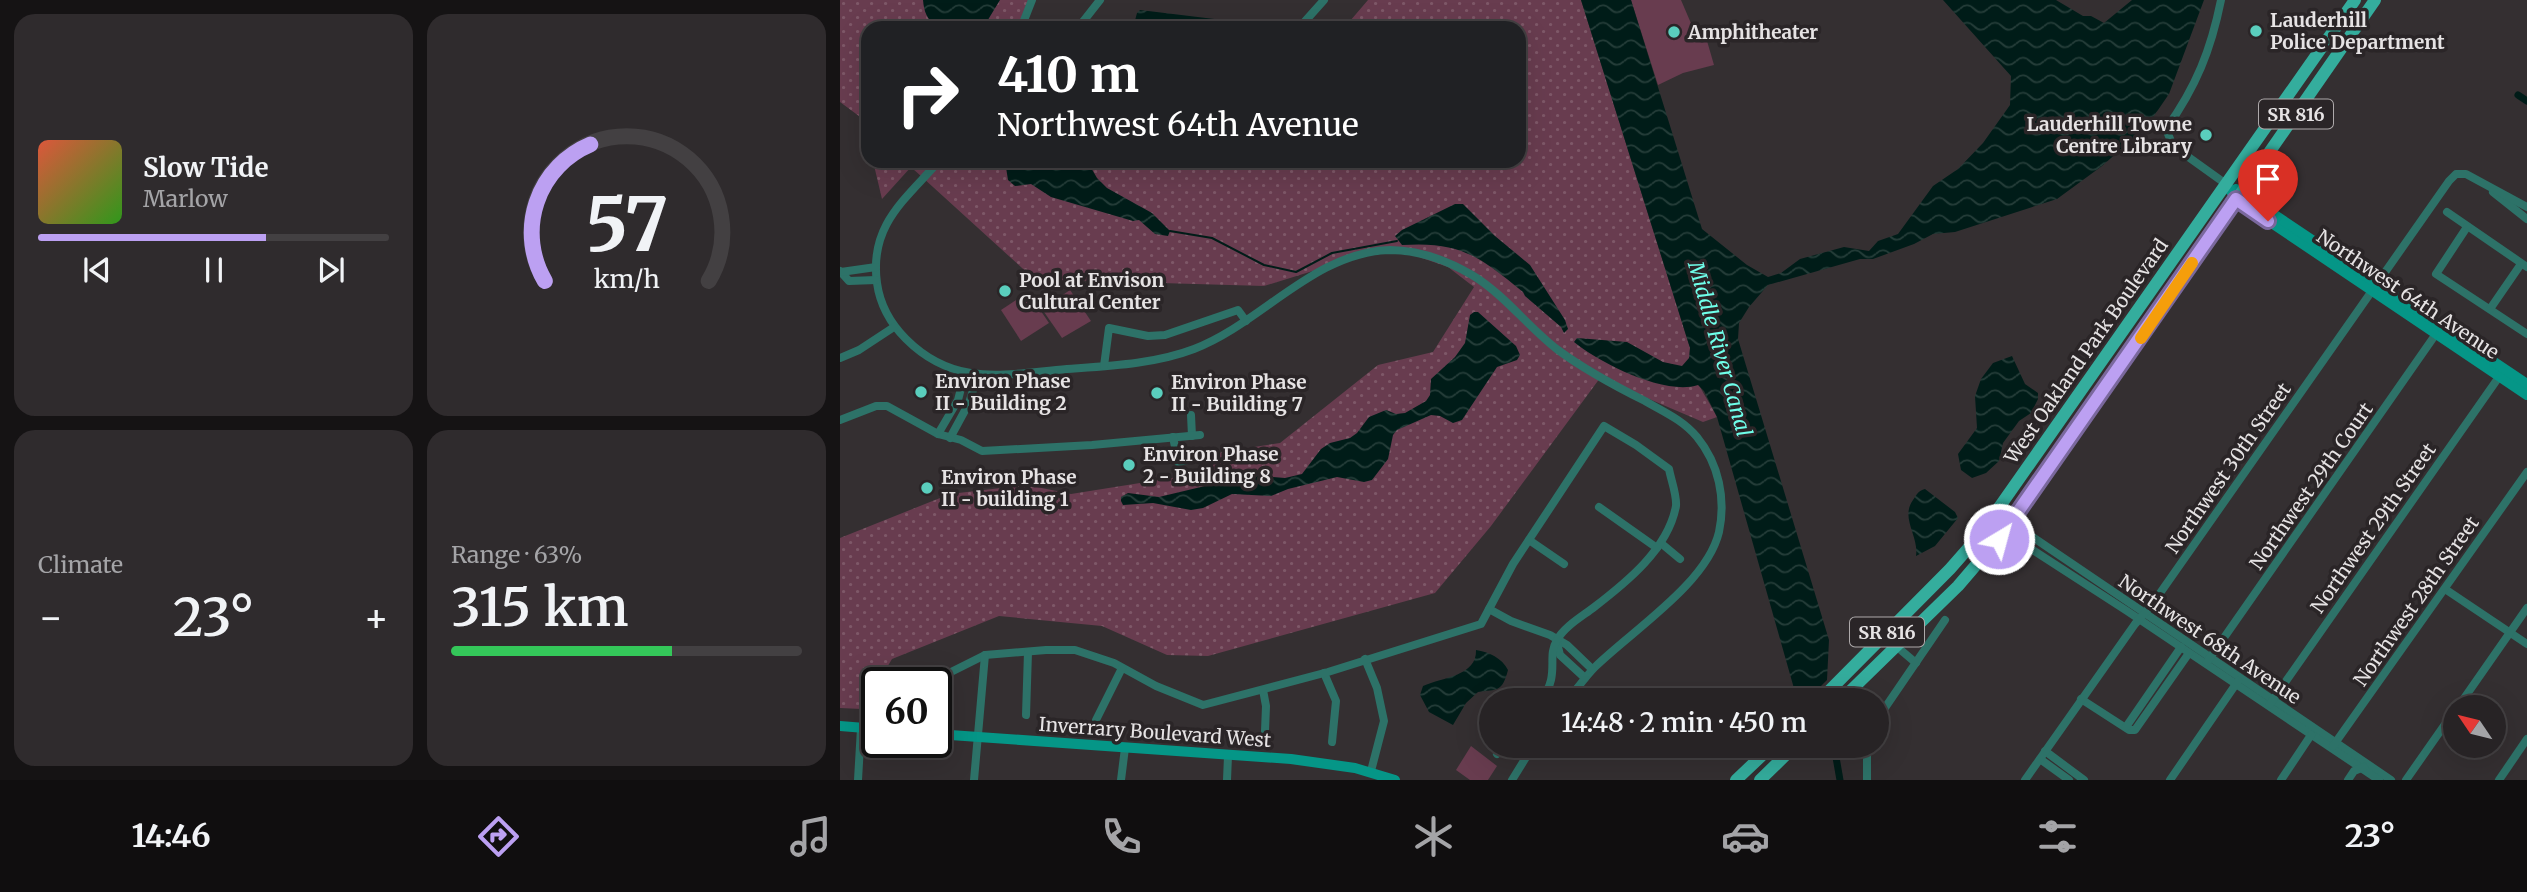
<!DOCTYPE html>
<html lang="en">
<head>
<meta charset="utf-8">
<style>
	body { margin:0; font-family:Merriweather,serif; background:#2f2b2d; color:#f1f3f6; height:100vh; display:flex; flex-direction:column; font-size:26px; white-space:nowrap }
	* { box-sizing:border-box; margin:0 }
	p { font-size:23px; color:#a4a4a7 }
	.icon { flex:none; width:38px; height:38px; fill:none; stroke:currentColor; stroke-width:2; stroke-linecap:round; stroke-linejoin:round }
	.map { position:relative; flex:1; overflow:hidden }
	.details { display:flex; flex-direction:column; gap:14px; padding:14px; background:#151314; width:840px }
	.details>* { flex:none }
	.hud { position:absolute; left:21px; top:21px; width:665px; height:147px; border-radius:21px; box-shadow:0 7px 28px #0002,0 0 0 2px #434042; background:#202124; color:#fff; overflow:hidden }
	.needle { width:46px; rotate:305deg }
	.tools { position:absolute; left:1603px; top:695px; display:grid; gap:14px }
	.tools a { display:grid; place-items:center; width:63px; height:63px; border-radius:50%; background:#272325; box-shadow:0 7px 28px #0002,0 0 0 2px #434042; font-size:35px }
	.speed { position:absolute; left:21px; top:667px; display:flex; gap:14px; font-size:35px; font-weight:700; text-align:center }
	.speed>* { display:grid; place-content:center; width:91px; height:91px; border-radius:50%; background:#272325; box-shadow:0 7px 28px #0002,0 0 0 2px #434042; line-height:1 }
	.speed .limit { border:4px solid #111; border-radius:10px; background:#fff; color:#111 }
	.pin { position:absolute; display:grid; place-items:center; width:60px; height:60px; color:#fff; margin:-72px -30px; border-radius:50% 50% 50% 0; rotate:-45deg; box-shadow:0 0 7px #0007 }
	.pin .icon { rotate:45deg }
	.me { position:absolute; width:77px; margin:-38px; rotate:37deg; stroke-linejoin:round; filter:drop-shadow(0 0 5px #0008) }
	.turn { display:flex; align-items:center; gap:24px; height:147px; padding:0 21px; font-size:32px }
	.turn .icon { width:91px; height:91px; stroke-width:2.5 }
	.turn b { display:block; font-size:49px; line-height:60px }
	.big { font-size:52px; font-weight:600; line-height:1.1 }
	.details .widget { flex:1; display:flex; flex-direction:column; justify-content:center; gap:10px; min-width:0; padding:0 24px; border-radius:21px; background:#2f2b2d }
	.details .dial { align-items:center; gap:0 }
	.dial svg { height:182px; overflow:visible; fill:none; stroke:#434042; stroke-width:7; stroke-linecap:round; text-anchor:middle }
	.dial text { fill:#f1f3f6; stroke:none }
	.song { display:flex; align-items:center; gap:21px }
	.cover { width:84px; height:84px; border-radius:10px; background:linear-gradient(135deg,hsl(10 70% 55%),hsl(110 70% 35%)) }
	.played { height:7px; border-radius:4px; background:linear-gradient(90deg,#bca0f2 65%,#434042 65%) }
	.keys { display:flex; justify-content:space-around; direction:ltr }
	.heat { display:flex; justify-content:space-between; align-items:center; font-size:38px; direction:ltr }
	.charge { height:10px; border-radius:5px; background:linear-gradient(90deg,#34c759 63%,#434042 0) }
	.details .tiles { flex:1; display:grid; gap:14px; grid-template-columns:repeat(2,1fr) }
	.trip { position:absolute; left:639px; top:688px; width:410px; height:70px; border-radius:35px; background:#272325; box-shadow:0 7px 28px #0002,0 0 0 2px #434042; font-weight:600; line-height:70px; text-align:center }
	.menu { display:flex; height:112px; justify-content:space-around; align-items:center; background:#100e0f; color:#a4a4a7 }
	.menu .icon { width:49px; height:49px }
	.menu .selected { color:#bca0f2 }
	.menu b { font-size:32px; color:#f1f3f6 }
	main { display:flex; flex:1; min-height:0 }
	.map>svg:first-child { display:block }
	.grass { fill:url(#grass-dots) }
	.green { fill:#683c4f }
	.water { fill:url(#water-waves) }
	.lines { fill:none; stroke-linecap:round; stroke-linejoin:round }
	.stream { stroke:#001c18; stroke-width:2 }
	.canal { stroke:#001c18; stroke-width:7 }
	.street { stroke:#2d7268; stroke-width:8 }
	.secondary { stroke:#059687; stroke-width:10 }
	.primary { stroke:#34ad9d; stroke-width:12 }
	.route-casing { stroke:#7a689d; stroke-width:18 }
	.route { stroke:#bca0f2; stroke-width:12 }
	.slow { stroke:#f59e0b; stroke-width:12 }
	.poi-dot { fill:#5acebd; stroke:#2a2527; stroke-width:2.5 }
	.labels { text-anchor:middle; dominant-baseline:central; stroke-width:7; stroke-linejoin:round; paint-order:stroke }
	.shield { fill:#2a2527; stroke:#aeaaab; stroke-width:2 }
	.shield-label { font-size:18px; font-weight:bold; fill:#e6e3e4 }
	.poi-label { font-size:19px; font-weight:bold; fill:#e6e3e4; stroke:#2a2527; text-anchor:start }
	.street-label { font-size:19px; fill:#e6e3e4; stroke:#2a2527 }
	.water-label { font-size:21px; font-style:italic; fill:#6fffea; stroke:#2a2527 }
</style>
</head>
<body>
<main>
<section class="details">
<div class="tiles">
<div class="widget">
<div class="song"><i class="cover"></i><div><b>Slow Tide</b><p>Marlow</p></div></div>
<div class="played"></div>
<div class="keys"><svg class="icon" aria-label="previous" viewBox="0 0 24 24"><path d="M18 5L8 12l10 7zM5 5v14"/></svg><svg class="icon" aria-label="pause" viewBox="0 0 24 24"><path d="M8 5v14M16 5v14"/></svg><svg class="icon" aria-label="next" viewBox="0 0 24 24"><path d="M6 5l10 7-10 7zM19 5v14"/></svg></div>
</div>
<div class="widget dial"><svg viewBox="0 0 100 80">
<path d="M14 69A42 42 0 1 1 86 69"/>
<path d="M14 69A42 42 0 0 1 34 9" stroke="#bca0f2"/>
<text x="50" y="56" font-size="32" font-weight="700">57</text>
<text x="50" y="72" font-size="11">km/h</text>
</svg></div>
<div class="widget"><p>Climate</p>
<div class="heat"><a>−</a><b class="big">23°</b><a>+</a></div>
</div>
<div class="widget"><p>Range · 63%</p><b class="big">315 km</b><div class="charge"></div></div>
</div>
</section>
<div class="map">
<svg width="1687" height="780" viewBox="0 0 1687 780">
	<defs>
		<pattern id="grass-dots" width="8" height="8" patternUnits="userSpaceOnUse" patternTransform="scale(1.75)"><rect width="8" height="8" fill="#683c4f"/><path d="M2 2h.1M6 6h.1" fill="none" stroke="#7e5868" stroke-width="1.8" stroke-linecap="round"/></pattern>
		<pattern id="water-waves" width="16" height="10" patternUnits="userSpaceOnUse" patternTransform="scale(1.75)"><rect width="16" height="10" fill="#001c18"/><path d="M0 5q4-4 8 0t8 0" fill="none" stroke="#253d39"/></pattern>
	</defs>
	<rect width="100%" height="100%" fill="#342f31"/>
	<g class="grass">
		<polygon points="0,0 192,0 181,28 28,28 28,140 23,119 0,102"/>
		<path d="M528 0H741L850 348C848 374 866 395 877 417L863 422 760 378 651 526 595 593 368 656 327 655 262 626 159 616 52 659 22 709 0 708V538L110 494 187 485 231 494 369 472 381 452 440 443 538 365 593 352 634 287 608 267 550 247 424 286 218 280 204 288 71 167 42 199 33 161H679V28H504Z"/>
	</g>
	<g class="green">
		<polygon points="791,0 841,0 853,28 863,27 874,65 843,73 818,85"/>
		<polygon points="230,290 251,321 222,338 202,309"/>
		<polygon points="188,292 209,323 181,341 161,310"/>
		<polygon points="631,746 657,766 648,780 630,780 616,770"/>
	</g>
	<g class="water">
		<path d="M83 0H160L143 28C114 28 86 37 83 0Z"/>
		<path d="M741 0H791L862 229 907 265 928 277 941 273 960 259 1004 247 1029 251 1038 241 1058 234 1093 186 1118 169 1143 143 1170 105 1171 76 1103 0H1216L1243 16H1251L1264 23 1292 0H1364L1329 94 1307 126 1262 166 1217 199 1115 232 1093 234 1074 244 1033 259H1020L928 285 909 307 899 323 898 339 989 640 987 680 967 700 955 692 877 417 864 391 858 385C825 396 760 363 734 342L737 338 787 342 823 362 842 366 849 358 850 348Z"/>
		<polygon points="300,10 399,22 400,28 293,28 297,13"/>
		<polygon points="165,161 240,161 250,166 257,178 267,188 312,213 330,231 328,236 315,234 299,220 293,221 211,197 191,184 175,186 168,180"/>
		<path d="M615 204H623L655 236 690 265 725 320 728 329 724 333 721 327 685 296 683 292C640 257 621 241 562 245L555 236 562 230Z"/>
		<polygon points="634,312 638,312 676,346 680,355 677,360 657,367 622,420 613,423 600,416 591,415 557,430 553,435 548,459 532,480 524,482 497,477 448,489 431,496 392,494 363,508 351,510 313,503 283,505 281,501 281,497 288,493 319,497 411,475 445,478 462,474 481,449 490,443 510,438 517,433 529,417 546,410 556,414 565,413 586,401 590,395 591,379 615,357 625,343 630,315"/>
		<polygon points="1172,356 1185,384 1198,393 1198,399 1191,413 1179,421 1163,443 1159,461 1146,473 1132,478 1121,470 1118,454 1137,428 1135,396 1141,379 1153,363"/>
		<path d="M1085 489 1115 512 1118 518 1095 546 1076 556C1079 536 1060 518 1073 500 1077 494 1078 491 1085 489Z"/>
		<path d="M636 650C649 652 662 658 668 670 662 693 657 689 638 692L626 703 613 725 589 712 580 695 583 686C603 677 637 676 636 650Z"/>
	</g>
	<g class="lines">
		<polyline class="stream" points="330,231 372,238 424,265 456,272 492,253 557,241"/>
		<g class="canal">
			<polyline points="1678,95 1687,101"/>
			<polyline points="994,746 1000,780"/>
		</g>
		<g class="street">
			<path d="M1381 0C1371 50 1356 87 1326 129L1333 146 1386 184"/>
			<polyline points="181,28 192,0"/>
			<polyline points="238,28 260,0"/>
			<polyline points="459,28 484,0"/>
			<path d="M99 161C65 200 29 225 37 283 40 305 51 324 66 339 115 388 165 374 227 369 269 366 315 364 354 349 422 323 474 252 550 250 578 250 608 261 632 275 665 295 688 327 718 350 745 370 775 386 805 401 824 412 843 420 857 437 879 464 886 499 879 532 867 583 793 630 755 667 745 677 737 689 728 700"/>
			<polyline points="1653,192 1687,219"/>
			<polyline points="1607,212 1687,267"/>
			<polyline points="1627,227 1596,274 1687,334"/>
			<polyline points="0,271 9,281 36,280"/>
			<polyline points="1,272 36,267"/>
			<polyline points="1650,309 1681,264"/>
			<polyline points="0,358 19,350 54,327"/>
			<polyline points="264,366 269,328 308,336 325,335 398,310 406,321"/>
			<polyline points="351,415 352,436"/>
			<polyline points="0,420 36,406 47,406 98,434 121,440 142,451 252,445 360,435"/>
			<polyline points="98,434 118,400 125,373"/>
			<polyline points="333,437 338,462 362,457"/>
			<polyline points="110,438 129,403 138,375"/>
			<polyline points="759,507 817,548"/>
			<polyline points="1172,523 1551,780"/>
			<polyline points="1165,532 1287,611 1539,780"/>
			<polyline points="689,540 724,564"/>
			<polyline points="822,544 840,559"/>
			<polyline points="1605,589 1687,644"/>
			<polyline points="649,609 671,621 710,635 727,645 752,669"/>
			<polyline points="717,643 720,655 745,678"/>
			<polyline points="1056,646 1076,663"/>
			<polyline points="525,659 537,688 544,721 531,771"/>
			<polyline points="1367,662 1598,331"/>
			<polyline points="484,673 496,701 492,742"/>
			<path d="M96 683 109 673 145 655 206 650H235L274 663 316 686 363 705 488 672 641 624 673 564 764 426 796 445 829 469C831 480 837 495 836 506 828 549 787 582 753 608 741 617 724 627 717 640 706 658 721 674 701 700"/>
			<polyline points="423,690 426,706 425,731"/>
			<polyline points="1241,699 1289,730 1295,730 1349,653"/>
			<polyline points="1430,704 1661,374"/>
			<polyline points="1618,707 1687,608"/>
			<polyline points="186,715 188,652"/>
			<polyline points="256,720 282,668"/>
			<polyline points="1036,721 1105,620"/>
			<polyline points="1286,727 1341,647"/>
			<polyline points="1027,746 1027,780"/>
			<polyline points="1493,746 1687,472"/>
			<polyline points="1205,751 1244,780"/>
			<polyline points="657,754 663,746"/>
			<polyline points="1200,759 1229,780"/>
			<polyline points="18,780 21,728"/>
			<polyline points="134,780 145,655"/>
			<polyline points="281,780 285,748"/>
			<polyline points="387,780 388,756"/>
			<polyline points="672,780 693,746"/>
			<polyline points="1185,780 1295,624 1311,606 1609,181 1616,174 1626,174 1687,207"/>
			<polyline points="1330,780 1398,681"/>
			<polyline points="1441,780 1471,735"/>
			<polyline points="1508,780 1514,771 1524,767"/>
			<polyline points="1566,780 1615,710"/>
			<polyline points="1659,780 1687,739"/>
		</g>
		<g class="secondary">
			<polyline points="1386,184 1396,199 1687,395"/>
			<polyline points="1396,189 1687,384"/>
			<polyline points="0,726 37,729"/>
			<polyline points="96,734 451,759 515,768 555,780"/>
		</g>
		<g class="primary">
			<polyline points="980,700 1110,569 1139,536 1515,0"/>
			<polyline points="1001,700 1118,586 1172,523 1535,0"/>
			<polyline points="896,780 932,746"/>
			<polyline points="920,780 955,746"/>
		</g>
	</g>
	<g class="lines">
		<defs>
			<polyline id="route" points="1159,539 1396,199 1428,221"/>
		</defs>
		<use href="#route" class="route-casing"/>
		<use href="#route" class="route"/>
		<polyline class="slow" points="1301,338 1352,263"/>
	</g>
	<g class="poi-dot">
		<circle cx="1416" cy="31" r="7"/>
		<circle cx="834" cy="32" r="7"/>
		<circle cx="1366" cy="135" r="7"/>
		<circle cx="165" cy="291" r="7"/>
		<circle cx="81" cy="392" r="7"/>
		<circle cx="317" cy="393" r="7"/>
		<circle cx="289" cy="465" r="7"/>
		<circle cx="87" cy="488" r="7"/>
	</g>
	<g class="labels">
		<g class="shield">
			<rect x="1419" y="99.5" width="74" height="29" rx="5"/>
			<rect x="1010" y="617.5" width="74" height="29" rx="5"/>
		</g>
		<g class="shield-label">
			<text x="1456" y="114">SR 816</text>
			<text x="1047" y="632">SR 816</text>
		</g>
		<g class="poi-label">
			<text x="1430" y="20">Lauderhill<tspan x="1430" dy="22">Police Department</tspan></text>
			<text x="848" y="32">Amphitheater</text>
			<text x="1352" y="124" text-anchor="end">Lauderhill Towne<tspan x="1352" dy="22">Centre Library</tspan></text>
			<text x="179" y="280">Pool at Envison<tspan x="179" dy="22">Cultural Center</tspan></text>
			<text x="95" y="381">Environ Phase<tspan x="95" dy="22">II - Building 2</tspan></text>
			<text x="331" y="382">Environ Phase<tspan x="331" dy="22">II - Building 7</tspan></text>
			<text x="303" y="454">Environ Phase<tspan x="303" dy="22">2 - Building 8</tspan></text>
			<text x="101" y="477">Environ Phase<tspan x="101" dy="22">II - building 1</tspan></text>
		</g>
		<g class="street-label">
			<text transform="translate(1568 294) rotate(34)">Northwest 64th Avenue</text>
			<text transform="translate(1246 351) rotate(-55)">West Oakland Park Boulevard</text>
			<text transform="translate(1388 468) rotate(-55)">Northwest 30th Street</text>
			<text transform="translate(1471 486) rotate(-55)">Northwest 29th Court</text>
			<text transform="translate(1533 528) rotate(-55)">Northwest 29th Street</text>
			<text transform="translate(1576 601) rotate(-55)">Northwest 28th Street</text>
			<text transform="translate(1370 639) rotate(34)">Northwest 68th Avenue</text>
			<text transform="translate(315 732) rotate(4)">Inverrary Boulevard West</text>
		</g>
		<g class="water-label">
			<text transform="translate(880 349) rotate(74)">Middle River Canal</text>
		</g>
	</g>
</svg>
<div class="tools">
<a><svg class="needle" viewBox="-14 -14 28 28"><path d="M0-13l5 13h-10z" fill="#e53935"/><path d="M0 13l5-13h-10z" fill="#a4a4a7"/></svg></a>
</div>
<div class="speed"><div class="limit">60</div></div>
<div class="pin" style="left:1428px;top:221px;background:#d93025"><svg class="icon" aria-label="arrive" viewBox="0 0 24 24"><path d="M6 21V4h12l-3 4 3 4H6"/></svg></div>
<svg class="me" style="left:1159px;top:539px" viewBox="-20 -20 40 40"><circle r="17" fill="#bca0f2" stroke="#fff" stroke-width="3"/><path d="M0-11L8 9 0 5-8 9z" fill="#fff"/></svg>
<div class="trip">14:48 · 2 min · 450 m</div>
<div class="hud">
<div class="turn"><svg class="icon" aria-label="right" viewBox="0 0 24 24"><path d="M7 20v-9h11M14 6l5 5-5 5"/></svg><div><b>410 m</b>Northwest 64th Avenue</div></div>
</div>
</div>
</main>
<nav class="menu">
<b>14:46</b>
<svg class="icon selected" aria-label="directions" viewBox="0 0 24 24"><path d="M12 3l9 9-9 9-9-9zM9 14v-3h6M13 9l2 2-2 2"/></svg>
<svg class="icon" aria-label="music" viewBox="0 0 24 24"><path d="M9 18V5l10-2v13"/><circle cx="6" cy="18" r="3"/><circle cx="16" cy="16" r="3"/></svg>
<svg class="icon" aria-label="phone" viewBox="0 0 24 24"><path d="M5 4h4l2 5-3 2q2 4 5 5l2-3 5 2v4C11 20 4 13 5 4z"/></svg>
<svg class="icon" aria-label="climate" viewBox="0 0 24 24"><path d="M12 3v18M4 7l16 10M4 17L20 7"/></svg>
<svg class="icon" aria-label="car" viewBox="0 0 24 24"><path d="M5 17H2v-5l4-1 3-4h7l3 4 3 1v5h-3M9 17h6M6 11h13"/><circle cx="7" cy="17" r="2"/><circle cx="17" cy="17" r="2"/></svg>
<svg class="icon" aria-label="filters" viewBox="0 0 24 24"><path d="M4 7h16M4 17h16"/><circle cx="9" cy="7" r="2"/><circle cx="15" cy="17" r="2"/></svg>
<b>23°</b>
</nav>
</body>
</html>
